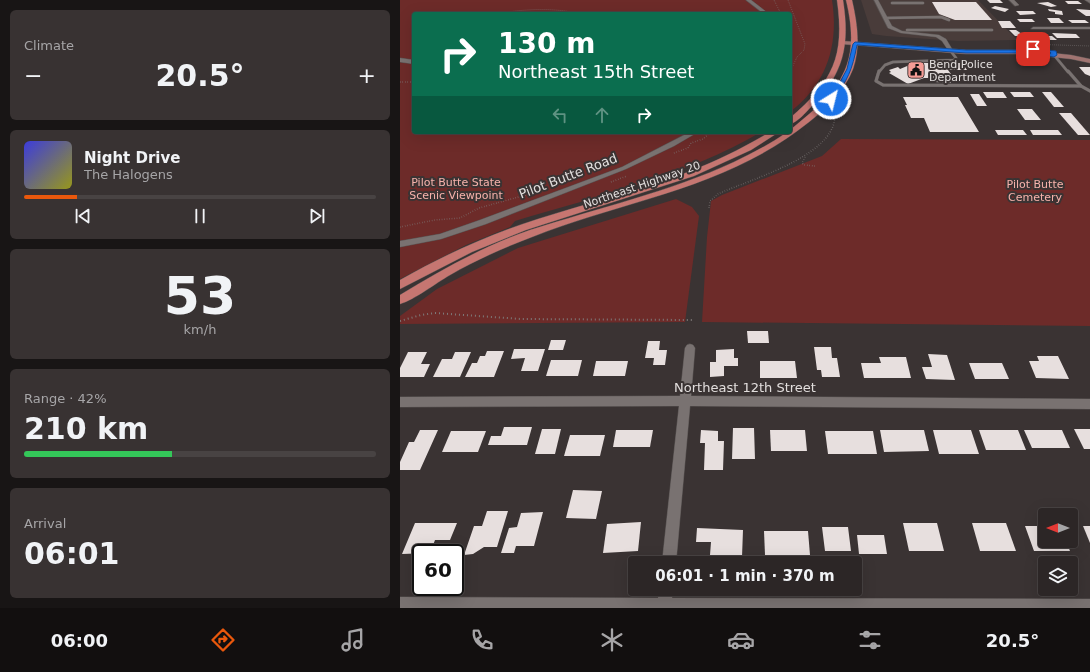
<!DOCTYPE html>
<html lang="en">
<head>
<meta charset="utf-8">
<style>
	body { margin:0; font-family:"DejaVu Sans",sans-serif; background:#383232; color:#f1f3f6; height:100vh; display:flex; flex-direction:column; font-size:15px; white-space:nowrap }
	* { box-sizing:border-box; margin:0 }
	p { font-size:13px; color:#a6a5a7 }
	.icon { flex:none; width:22px; height:22px; fill:none; stroke:currentColor; stroke-width:2; stroke-linecap:round; stroke-linejoin:round }
	.map { position:relative; flex:1; overflow:hidden }
	.details { display:flex; flex-direction:column; gap:10px; padding:10px; background:#181515; width:400px }
	.details>* { flex:none }
	.guide { position:absolute; left:12px; top:12px; width:380px; height:122px; border-radius:4px; box-shadow:0 4px 16px #0002,0 0 0 1px #484343; background:#0b6e4f; color:#fff; overflow:hidden }
	.needle { width:26px; rotate:270deg }
	.tools { position:absolute; left:638px; top:508px; display:grid; gap:8px }
	.tools a { display:grid; place-items:center; width:40px; height:40px; border-radius:4px; background:#2c2626; box-shadow:0 4px 16px #0002,0 0 0 1px #484343; font-size:20px }
	.speed { position:absolute; left:12px; top:544px; display:flex; gap:8px; font-size:20px; font-weight:700; text-align:center }
	.speed>* { display:grid; place-content:center; width:52px; height:52px; border-radius:50%; background:#2c2626; box-shadow:0 4px 16px #0002,0 0 0 1px #484343; line-height:1 }
	.speed .limit { border:2px solid #111; border-radius:6px; background:#fff; color:#111 }
	.pin { position:absolute; display:grid; place-items:center; width:34px; height:34px; color:#fff; margin:-17px; border-radius:8px; box-shadow:0 2px 6px #0006 }
	.me { position:absolute; width:44px; margin:-22px; rotate:36deg; stroke-linejoin:round; filter:drop-shadow(0 0 3px #0008) }
	.turn { display:flex; align-items:center; gap:14px; height:84px; padding:0 20px; font-size:18px }
	.turn .icon { width:52px; height:52px; stroke-width:2.5 }
	.turn b { display:block; font-size:28px; line-height:34px }
	.lanes { display:flex; align-items:center; height:38px; padding:0 20px; background:#0003; justify-content:center; gap:20px; direction:ltr }
	.lanes .off { opacity:.35 }
	.big { font-size:30px; font-weight:700; line-height:1.1 }
	.details .widget { flex:1; display:flex; flex-direction:column; justify-content:center; gap:6px; min-width:0; padding:0 14px; border-radius:6px; background:#383232 }
	.details .dial { align-items:center; gap:0 }
	.dial b { font-size:52px; line-height:1 }
	.song { display:flex; align-items:center; gap:12px }
	.cover { width:48px; height:48px; border-radius:6px; background:linear-gradient(135deg,hsl(240 70% 55%),hsl(60 70% 35%)) }
	.played { height:4px; border-radius:2px; background:linear-gradient(90deg,#ea580c 15%,#484343 15%) }
	.keys { display:flex; justify-content:space-around; direction:ltr }
	.heat { display:flex; justify-content:space-between; align-items:center; font-size:22px; direction:ltr }
	.charge { height:6px; border-radius:3px; background:linear-gradient(90deg,#34c759 42%,#484343 0) }
	.trip { position:absolute; left:228px; top:556px; width:234px; height:40px; border-radius:4px; background:#2c2626; box-shadow:0 4px 16px #0002,0 0 0 1px #484343; font-weight:700; line-height:40px; text-align:center }
	.tabs { display:flex; height:64px; justify-content:space-around; align-items:center; background:#120f0f; color:#a6a5a7 }
	.tabs .icon { width:28px; height:28px }
	.tabs .current { color:#ea580c }
	.tabs b { font-size:18px; color:#f1f3f6 }
	main { display:flex; flex:1; min-height:0 }
	.map>svg:first-child { display:block }
	.built { fill:#493c3a }
	.green { fill:#6d2b29 }
	.building { fill:#e7dfde }
	.lines { fill:none; stroke-linecap:round; stroke-linejoin:round }
	.service-far1-casing { stroke:#575251; stroke-width:3 }
	.service-casing { stroke:#575251; stroke-width:3.5 }
	.minor-casing { stroke:#575251; stroke-width:1 }
	.secondary-casing { stroke:#575251; stroke-width:1 }
	.primary-casing { stroke:#575251; stroke-width:1 }
	.path-far2 { stroke:#7e7978; stroke-width:1; stroke-dasharray:0.5 1.5; stroke-linecap:butt }
	.path-far1 { stroke:#7e7978; stroke-width:1.5; stroke-dasharray:0.5 2; stroke-linecap:butt }
	.path { stroke:#7e7978; stroke-width:2; stroke-dasharray:1 3; stroke-linecap:butt }
	.service-far1 { stroke:#797271; stroke-width:2.5 }
	.service { stroke:#797271; stroke-width:3 }
	.minor { fill:#797271; fill-rule:evenodd }
	.secondary { fill:#a07471; fill-rule:evenodd }
	.primary { fill:#c67671; fill-rule:evenodd }
	.route { fill:#1a73e8; stroke:#114b97 }
	.labels { text-anchor:middle; dominant-baseline:central; stroke-width:4; stroke-linejoin:round; paint-order:stroke }
	.far-poi-label { font-size:11px; fill:#e2dedd; stroke:#3a3333; text-anchor:start }
	.far-park-label { font-size:11px; fill:#f7b2ab; stroke:#3a3333 }
	.far-street-label { font-size:11px; fill:#e2dedd; stroke:#3a3333 }
	.street-label { font-size:13px; fill:#e2dedd; stroke:#3a3333 }
</style>
</head>
<body>
<main>
<section class="details">
<div class="widget"><p>Climate</p>
<div class="heat"><a>−</a><b class="big">20.5°</b><a>+</a></div>
</div>
<div class="widget">
<div class="song"><i class="cover"></i><div><b>Night Drive</b><p>The Halogens</p></div></div>
<div class="played"></div>
<div class="keys"><svg class="icon" aria-label="previous" viewBox="0 0 24 24"><path d="M18 5L8 12l10 7zM5 5v14"/></svg><svg class="icon" aria-label="pause" viewBox="0 0 24 24"><path d="M8 5v14M16 5v14"/></svg><svg class="icon" aria-label="next" viewBox="0 0 24 24"><path d="M6 5l10 7-10 7zM19 5v14"/></svg></div>
</div>
<div class="widget dial"><b>53</b><p>km/h</p></div>
<div class="widget"><p>Range · 42%</p><b class="big">210 km</b><div class="charge"></div></div>
<div class="widget"><p>Arrival</p><b class="big">06:01</b></div>
</section>
<div class="map">
<svg width="690" height="608" viewBox="0 0 690 608">
	<rect width="100%" height="100%" fill="#3a3333"/>
	<polygon class="built" points="461,0 578,0 617,40 558,41 486,36 472,34"/>
	<g class="green">
		<path d="M0 0H432C439 45 427 84 390 112V14H14V132H361C286 176 198 196 115 221L110 227 66 245 0 279Z"/>
		<polygon points="441,139 690,140 690,326 302,322 307,237 311,201 322,195 422,156"/>
		<polygon points="276,199 292,207 299,216 285,322 0,324 0,316 37,289 118,248"/>
	</g>
	<g class="building">
		<polygon points="587,0 600,0 603,3 590,3"/>
		<polygon points="665,1 678,1 682,4 668,4"/>
		<polygon points="532,2 576,2 592,20 555,20 539,14"/>
		<polygon points="648,2 657,6 651,7 637,3"/>
		<polygon points="595,6 609,9 605,12 591,8"/>
		<polygon points="648,9 662,11 663,15 655,14 655,12 649,11"/>
		<polygon points="676,9 690,10 690,16 686,16"/>
		<polygon points="616,11 633,11 636,14 620,15"/>
		<polygon points="647,18 659,18 664,23 651,23"/>
		<polygon points="617,19 632,19 635,22 620,22"/>
		<polygon points="668,20 685,20 689,23 672,23"/>
		<polygon points="598,21 610,21 616,28 602,28"/>
		<polygon points="609,30 616,30 625,36 615,36"/>
		<polygon points="652,33 676,34 680,38 657,38"/>
		<polygon points="635,36 652,36 657,40 639,40"/>
		<polygon points="515,63 562,63 567,70 548,70 551,74 546,74 551,83 535,82 532,78 524,78 508,84 489,73 491,72 489,70 498,67 500,69 512,64 516,66"/>
		<polygon points="679,67 690,67 690,76 685,74"/>
		<polygon points="583,92 603,92 607,98 587,98"/>
		<polygon points="610,92 630,92 634,97 614,97"/>
		<polygon points="642,92 651,92 664,107 654,107"/>
		<polygon points="570,94 579,94 587,106 577,106"/>
		<polygon points="503,97 558,97 579,132 530,132 524,118 511,118 505,105 507,105"/>
		<polygon points="617,109 632,109 641,120 625,120"/>
		<polygon points="659,113 671,113 690,135 678,135"/>
		<polygon points="595,130 623,130 627,135 598,135"/>
		<polygon points="630,130 658,130 662,135 633,135"/>
		<polygon points="347,331 368,331 369,343 348,343"/>
		<polygon points="151,340 166,340 163,350 148,350"/>
		<polygon points="248,341 260,341 259,350 267,350 265,365 253,365 254,358 245,358"/>
		<polygon points="414,347 431,347 432,358 437,358 440,377 422,377 421,370 417,370"/>
		<polygon points="114,349 145,349 138,371 121,371 125,358 111,359"/>
		<polygon points="334,349 334,358 338,358 338,366 324,366 324,376 310,377 310,362 316,362 316,350"/>
		<polygon points="87,351 104,351 94,377 65,377 72,363 77,363 80,356 85,356"/>
		<polygon points="8,352 27,352 21,364 30,364 24,377 0,377 0,368"/>
		<polygon points="55,352 71,352 60,377 33,377 42,359 52,359"/>
		<polygon points="528,354 547,355 555,380 526,379 522,367 532,367"/>
		<polygon points="637,356 658,356 669,379 636,378 629,361 639,361"/>
		<polygon points="479,357 506,357 511,378 464,378 461,363 481,363"/>
		<polygon points="151,360 182,360 178,376 146,376"/>
		<polygon points="196,361 228,361 225,376 193,376"/>
		<polygon points="360,361 395,361 397,378 360,378"/>
		<polygon points="569,363 602,363 609,379 575,379"/>
		<polygon points="104,427 132,427 127,445 88,445 91,436 101,436"/>
		<polygon points="333,428 354,428 355,459 332,459"/>
		<polygon points="142,429 161,429 155,454 135,454"/>
		<polygon points="674,429 690,429 690,449 684,449"/>
		<polygon points="20,430 38,430 20,470 0,470 0,462 9,442 14,442"/>
		<polygon points="216,430 253,430 250,447 213,447"/>
		<polygon points="301,430 318,431 318,441 324,441 323,470 304,470 305,443 300,443"/>
		<polygon points="370,430 405,430 407,451 371,451"/>
		<polygon points="480,430 524,430 529,451 484,452"/>
		<polygon points="533,430 571,430 579,454 539,454"/>
		<polygon points="579,430 618,430 626,450 586,450"/>
		<polygon points="624,430 662,430 670,448 632,448"/>
		<polygon points="51,431 86,431 78,452 42,452"/>
		<polygon points="425,431 473,431 477,454 428,454"/>
		<polygon points="170,435 205,435 200,456 164,456"/>
		<polygon points="173,490 202,491 196,519 166,518"/>
		<polygon points="87,511 108,511 97,547 84,547 73,554 64,555 74,526 82,526"/>
		<polygon points="143,512 134,546 116,546 114,553 101,553 109,528 117,527 121,513"/>
		<polygon points="241,522 238,551 203,553 207,524"/>
		<polygon points="15,523 57,523 50,540 35,540 30,553 2,554"/>
		<polygon points="503,523 537,523 544,551 509,551"/>
		<polygon points="572,523 606,523 616,551 580,551"/>
		<polygon points="625,526 645,526 645,541 666,541 670,551 634,551"/>
		<polygon points="683,526 690,526 690,543"/>
		<polygon points="422,527 448,527 451,551 425,551"/>
		<polygon points="297,528 343,530 342,557 310,555 311,542 296,542"/>
		<polygon points="364,531 408,531 410,555 365,555"/>
		<polygon points="457,535 484,535 487,554 459,554"/>
	</g>
	<g class="lines">
		<defs>
			<g id="service-far1">
				<polyline points="492,3 523,3"/>
				<polyline points="485,18 541,17 549,20"/>
				<polyline points="507,30 592,30"/>
				<polyline points="654,52 654,55 668,72"/>
				<polyline points="479,72 485,65 493,62 554,60 556,58 550,50"/>
			</g>
			<g id="service">
				<polyline points="479,71 476,81 483,85 681,86"/>
				<polyline points="668,71 681,86 690,91"/>
			</g>
			<g id="minor">
				<polygon points="346,0 351,0 369,14 364,14"/>
				<polygon points="474,0 478,0 492,26 502,31 539,35 546,39 552,49 548,50 542,41 536,37 501,33 488,28"/>
				<polygon points="609,0 614,0 619,5 615,6"/>
				<polygon points="685,0 690,0 690,3"/>
				<polygon points="633,27 690,27 690,29 631,29"/>
				<polygon points="0,58 14,60 14,64 0,62"/>
				<polygon points="290,132 298,132 274,146 226,169 86,224 41,239 0,247 0,241 40,234 80,220 222,167"/>
				<polygon points="290,344 293,345 295,348 291,396 690,399 690,409 290,406 276,563 262,563 279,406 0,407 0,397 280,396 285,348 287,345"/>
				<polygon points="259,589 273,589 272,598 690,599 690,608 0,608 0,597 258,598"/>
			</g>
			<polygon id="secondary" points="443,41 566,50 623,50 671,55 690,59 690,63 671,59 623,54 566,54 441,44 440,43"/>
			<g id="primary">
				<path d="M437 0H443C450 46 444 73 411 107 406 112 398 122 390 124V118C433 81 445 57 437 0Z"/>
				<path d="M446 0H452C457 22 461 46 453 69 445 90 427 108 409 122 326 189 228 199 132 237 103 248 76 260 50 275 36 283 14 300 0 304V295C41 270 84 246 130 230 198 208 269 192 334 162 352 153 371 144 387 132H390V130C440 90 462 66 446 0Z"/>
				<path d="M370 132H379L351 150 294 176 126 230 72 252 0 289V280C44 255 90 234 138 219 188 203 239 191 288 172 317 161 343 148 370 132Z"/>
			</g>
		</defs>
		<use href="#service-far1" class="service-far1-casing"/>
		<use href="#service" class="service-casing"/>
		<use href="#minor" class="minor-casing"/>
		<use href="#secondary" class="secondary-casing"/>
		<use href="#primary" class="primary-casing"/>
		<g class="path-far2">
			<polyline points="374,0 381,14"/>
			<polyline points="388,0 405,44 404,50 397,57 390,72"/>
			<path d="M95 14C124 9 152 7 181 14"/>
			<polyline points="102,14 127,12 143,14"/>
			<polyline points="626,44 690,46"/>
		</g>
		<g class="path-far1">
			<polyline points="390,72 391,71"/>
			<polyline points="0,82 14,82"/>
			<polyline points="274,153 288,148 291,143 303,139 311,132"/>
			<polyline points="405,157 402,163 404,165 415,166"/>
			<polyline points="211,182 227,176"/>
			<path d="M309 208 310 201 318 194C347 180 449 153 433 107"/>
			<polyline points="0,227 35,220 60,218 79,208 147,189"/>
		</g>
		<polyline class="path" points="0,321 21,315 35,313 121,319 293,320"/>
		<use href="#service-far1" class="service-far1"/>
		<use href="#service" class="service"/>
		<use href="#minor" class="minor"/>
		<use href="#secondary" class="secondary"/>
		<use href="#primary" class="primary"/>
	</g>
	<path class="route" d="M455 42 566 50H623L651 53 631 50V49L633 48 656 51 657 55 654 57 623 53H566L457 45C452 71 448 79 433 100H429L428 99 439 84 447 69 453 44Z"/>
	<defs>
		<symbol id="civic-square" viewBox="-11 -11 22 22"><rect x="-9" y="-9" width="18" height="18" rx="4" fill="#f59c95" stroke="#3a3333"/><path d="M-.6-6.5H3V-4.5H.6V-3L4-1V1h2V6H-6V1h2V-1L-.6-3ZM-1.2 2.5V6h2.4V2.5Z" fill="#111"/></symbol>
	</defs>
	<g fill-rule="evenodd">
		<use href="#civic-square" x="506" y="60" width="20" height="20"/>
	</g>
	<g class="labels">
		<g class="far-poi-label">
			<text x="529" y="64">Bend Police<tspan x="529" dy="13">Department</tspan></text>
		</g>
		<g class="far-park-label">
			<text x="56" y="182">Pilot Butte State<tspan x="56" dy="13">Scenic Viewpoint</tspan></text>
			<text x="635" y="184">Pilot Butte<tspan x="635" dy="13">Cemetery</tspan></text>
		</g>
		<g class="far-street-label">
			<text transform="translate(242 185) rotate(-19)">Northeast Highway 20</text>
		</g>
		<g class="street-label">
			<text transform="translate(168 176) rotate(-21)">Pilot Butte Road</text>
			<text x="345" y="387">Northeast 12th Street</text>
		</g>
	</g>
</svg>
<div class="tools">
<a><svg class="needle" viewBox="-14 -14 28 28"><path d="M0-13l5 13h-10z" fill="#e53935"/><path d="M0 13l5-13h-10z" fill="#a6a5a7"/></svg></a>
<a><svg class="icon" aria-label="layers" viewBox="0 0 24 24"><path d="M12 4l9 5-9 5-9-5zM3 14l9 5 9-5"/></svg></a>
</div>
<div class="speed"><div class="limit">60</div></div>
<div class="pin" style="left:633px;top:49px;background:#d93025"><svg class="icon" aria-label="arrive" viewBox="0 0 24 24"><path d="M6 21V4h12l-3 4 3 4H6"/></svg></div>
<svg class="me" style="left:431px;top:99px" viewBox="-20 -20 40 40"><circle r="17" fill="#1a73e8" stroke="#fff" stroke-width="3"/><path d="M0-11L8 9 0 5-8 9z" fill="#fff"/></svg>
<div class="trip">06:01 · 1 min · 370 m</div>
<div class="guide">
<div class="turn"><svg class="icon" aria-label="right" viewBox="0 0 24 24"><path d="M7 20v-9h11M14 6l5 5-5 5"/></svg><div><b>130 m</b>Northeast 15th Street</div></div>
<div class="lanes"><svg class="icon off" aria-label="left" viewBox="0 0 24 24"><path d="M17 20v-9H6M10 6l-5 5 5 5"/></svg><svg class="icon off" aria-label="ahead" viewBox="0 0 24 24"><path d="M12 20V5M6 11l6-6 6 6"/></svg><svg class="icon" aria-label="right" viewBox="0 0 24 24"><path d="M7 20v-9h11M14 6l5 5-5 5"/></svg></div>
</div>
</div>
</main>
<nav class="tabs">
<b>06:00</b>
<svg class="icon current" aria-label="directions" viewBox="0 0 24 24"><path d="M12 3l9 9-9 9-9-9zM9 14v-3h6M13 9l2 2-2 2"/></svg>
<svg class="icon" aria-label="music" viewBox="0 0 24 24"><path d="M9 18V5l10-2v13"/><circle cx="6" cy="18" r="3"/><circle cx="16" cy="16" r="3"/></svg>
<svg class="icon" aria-label="phone" viewBox="0 0 24 24"><path d="M5 4h4l2 5-3 2q2 4 5 5l2-3 5 2v4C11 20 4 13 5 4z"/></svg>
<svg class="icon" aria-label="climate" viewBox="0 0 24 24"><path d="M12 3v18M4 7l16 10M4 17L20 7"/></svg>
<svg class="icon" aria-label="car" viewBox="0 0 24 24"><path d="M5 17H2v-5l4-1 3-4h7l3 4 3 1v5h-3M9 17h6M6 11h13"/><circle cx="7" cy="17" r="2"/><circle cx="17" cy="17" r="2"/></svg>
<svg class="icon" aria-label="filters" viewBox="0 0 24 24"><path d="M4 7h16M4 17h16"/><circle cx="9" cy="7" r="2"/><circle cx="15" cy="17" r="2"/></svg>
<b>20.5°</b>
</nav>
</body>
</html>
